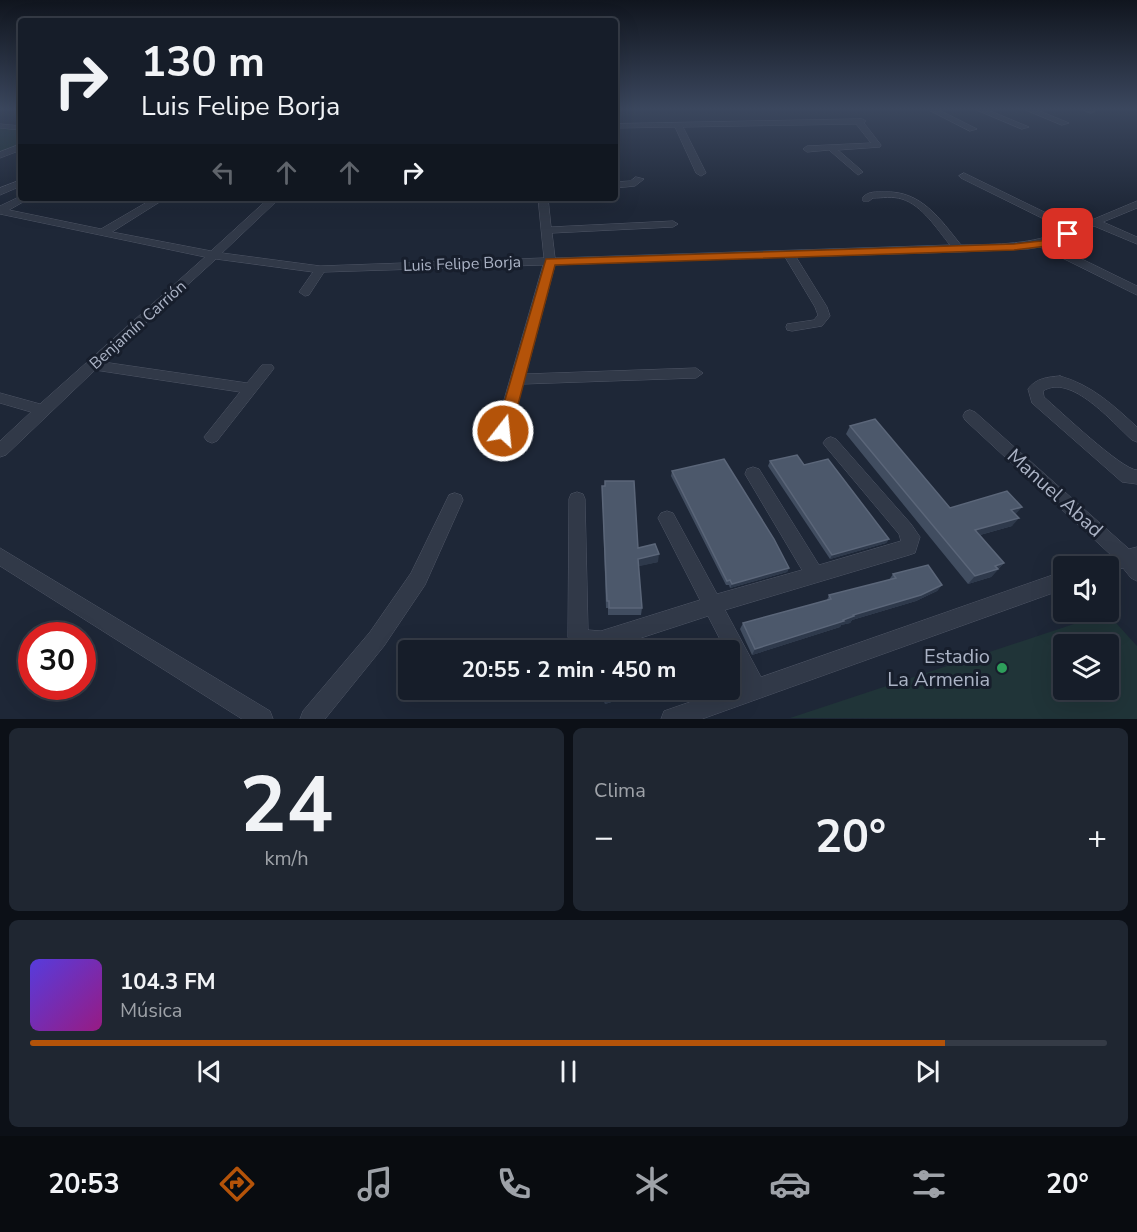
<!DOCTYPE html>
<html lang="es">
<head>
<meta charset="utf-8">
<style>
	body { margin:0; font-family:"Nunito Sans",sans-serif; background:#1f2631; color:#f1f3f6; height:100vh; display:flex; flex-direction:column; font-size:22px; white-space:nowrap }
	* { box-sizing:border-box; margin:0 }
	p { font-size:20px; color:#9ea2a8 }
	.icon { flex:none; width:33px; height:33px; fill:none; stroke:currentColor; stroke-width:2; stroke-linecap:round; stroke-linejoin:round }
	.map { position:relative; height:719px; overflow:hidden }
	.sheet { display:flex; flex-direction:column; gap:9px; padding:9px; background:#0c1017; flex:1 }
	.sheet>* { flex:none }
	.guide { position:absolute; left:18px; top:18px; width:600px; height:183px; border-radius:6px; box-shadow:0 6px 24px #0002,0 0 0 2px #353b46; background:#161d29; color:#f1f3f6; overflow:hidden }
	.fabs { position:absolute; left:1053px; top:556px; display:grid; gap:12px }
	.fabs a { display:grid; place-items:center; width:66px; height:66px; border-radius:6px; background:#161d29; box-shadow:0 6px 24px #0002,0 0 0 2px #353b46; font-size:30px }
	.speed { position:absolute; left:18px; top:622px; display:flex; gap:12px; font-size:30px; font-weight:700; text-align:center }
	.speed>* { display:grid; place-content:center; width:78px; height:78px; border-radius:50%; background:#161d29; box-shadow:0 6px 24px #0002,0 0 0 2px #353b46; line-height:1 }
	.speed .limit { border:9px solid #d22; background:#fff; color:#111 }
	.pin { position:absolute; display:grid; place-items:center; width:51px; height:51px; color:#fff; margin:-26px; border-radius:12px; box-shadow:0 3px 9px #0006 }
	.me { position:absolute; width:66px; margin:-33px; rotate:16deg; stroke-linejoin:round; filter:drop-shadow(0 0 4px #0008) }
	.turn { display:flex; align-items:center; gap:21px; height:126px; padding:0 24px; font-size:27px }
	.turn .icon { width:78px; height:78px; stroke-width:2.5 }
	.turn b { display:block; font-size:42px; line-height:51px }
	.lanes { display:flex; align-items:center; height:57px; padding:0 24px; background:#0003; justify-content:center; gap:30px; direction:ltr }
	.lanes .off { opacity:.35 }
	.big { font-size:45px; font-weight:700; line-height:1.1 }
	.sheet .widget { flex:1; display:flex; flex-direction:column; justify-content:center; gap:9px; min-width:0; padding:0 21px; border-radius:9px; background:#1f2631 }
	.sheet .dial { align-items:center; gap:0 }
	.dial b { font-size:78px; line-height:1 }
	.song { display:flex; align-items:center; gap:18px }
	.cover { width:72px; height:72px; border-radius:9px; background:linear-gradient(135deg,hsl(250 70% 55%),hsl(310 70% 35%)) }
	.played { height:6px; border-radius:3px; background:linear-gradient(90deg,#b45309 85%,#353b46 85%) }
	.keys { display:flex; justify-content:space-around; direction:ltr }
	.heat { display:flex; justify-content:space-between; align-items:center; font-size:33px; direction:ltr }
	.sheet .tiles { flex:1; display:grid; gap:9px; grid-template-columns:1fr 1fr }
	.widget:last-child { grid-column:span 2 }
	.trip { position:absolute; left:398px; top:640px; width:342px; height:60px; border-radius:6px; background:#161d29; box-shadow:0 6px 24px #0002,0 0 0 2px #353b46; font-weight:700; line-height:60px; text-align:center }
	.dock { display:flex; height:96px; justify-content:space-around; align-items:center; background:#090c10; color:#9ea2a8 }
	.dock .icon { width:42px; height:42px }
	.dock .active { color:#b45309 }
	.dock b { font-size:27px; color:#f1f3f6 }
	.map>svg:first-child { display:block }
	.green { fill:#203438; fill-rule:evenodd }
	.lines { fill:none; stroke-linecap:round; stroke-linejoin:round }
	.minor-casing { stroke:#4f5666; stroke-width:1 }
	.minor { fill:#313948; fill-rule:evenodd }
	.wall { fill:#414d60 }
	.shaded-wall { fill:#2e394b }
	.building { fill:#4c586b; stroke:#5b6679; stroke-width:1.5 }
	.route { fill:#b45309; stroke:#753606; stroke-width:1.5 }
	.leisure-dot { fill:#2e9e5b; stroke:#171e2c; stroke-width:2 }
	.labels { text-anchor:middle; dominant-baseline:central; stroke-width:6; stroke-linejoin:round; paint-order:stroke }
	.street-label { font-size:16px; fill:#abb3c5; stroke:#171e2c }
	.near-street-label { font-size:20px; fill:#abb3c5; stroke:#171e2c }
	.near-poi-label { font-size:20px; fill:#abb3c5; stroke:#171e2c; text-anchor:end }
</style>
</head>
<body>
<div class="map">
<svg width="1137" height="719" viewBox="0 0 1137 719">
	<rect width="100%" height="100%" fill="#1e2737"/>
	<g class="green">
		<polygon points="0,128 21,130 21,145 0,153"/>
		<path d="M1107 613 1137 646V719L790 718ZM1064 645H1108V690H1064Z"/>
	</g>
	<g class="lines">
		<defs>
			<g id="minor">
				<polygon points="925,108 935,108 977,129 970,131"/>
				<polygon points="972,108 983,108 1029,127 1022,129"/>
				<polygon points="1021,108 1032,108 1069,123 1062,125"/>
				<polygon points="1079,108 1090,108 1095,111 1091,113"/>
				<polygon points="862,119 866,121 864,123 881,145 880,147 838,150 861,170 863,172 858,175 829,150 807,152 803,149 807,146 871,143 856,124 683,127 706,173 701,176 696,173 675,127 615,128 615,124"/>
				<polygon points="0,124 21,126 21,130 0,128"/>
				<polygon points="21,144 21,150 0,158 0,152"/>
				<path d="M964 173 1075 227 1137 201V208L1103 222 1137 237V244L1094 226 1051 244 1137 286V295L1040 247 1028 249 959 252 796 257 827 307 830 316 822 326 792 331 787 330 786 327 787 324 814 320 818 315 815 307 785 257 555 265 526 374 696 368 703 373 696 378 523 384 511 431 508 435 503 437 498 435 495 431 543 265 324 272 309 295 305 296 299 292 313 272 216 259 103 362 247 383 262 365H272L274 368 272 371 217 441 212 443 207 441 204 437 240 392 95 370 6 455 0 457V441L31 412 0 403V393L40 404 205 257 0 214V206L21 196V198H30L9 210 101 229 154 198H166L112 232 211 251 269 198H280L222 253 320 266 544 258 538 198H548L551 227 673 221 678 224 673 227 552 233 555 258 950 245C937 229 922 205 902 199 893 196 882 198 873 198L869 201H863V197C869 191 876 192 884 192 921 190 940 219 961 245 999 244 1031 245 1066 230L961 178 959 176Z"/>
				<polygon points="636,177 644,179 635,186 615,188 615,182 630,181"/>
				<polygon points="21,180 21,186 0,195 0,188"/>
				<path d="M1060 376C1092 385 1113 405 1137 427V442L1132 440C1112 422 1071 373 1043 391L1044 397C1059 410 1122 470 1137 470V484L1122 482 1032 403 1028 389C1036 378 1048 377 1060 376Z"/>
				<polygon points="970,410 975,412 1129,549 1137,547 1137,581 1131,578 1123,568 1108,573 1108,567 1092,567 1095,561 1111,555 965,420 963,416 965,412"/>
				<polygon points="831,437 836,439 911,524 920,537 915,553 909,555 725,610 761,677 1064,571 1064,589 702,719 661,719 664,711 742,684 729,658 729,651 726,651 708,616 601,651 583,650 571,644 568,637 569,499 571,494 577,492 583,494 585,499 588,630 601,631 700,600 658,518 661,513 667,511 673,513 717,594 802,570 745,474 747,469 753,467 759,469 819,565 901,541 899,534 826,447 823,443 826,439"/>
				<polygon points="455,493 461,495 463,500 425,585 384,646 325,719 300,719 303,711 370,632 411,573 449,495"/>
				<polygon points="0,548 270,711 273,719 242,719 0,566"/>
			</g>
		</defs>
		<use href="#minor" class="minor-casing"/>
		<use href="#minor" class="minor"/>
	</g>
	<g class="wall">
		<polygon points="850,426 950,508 1015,514 1012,526 980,535 1004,563 991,577 968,584 846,434"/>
		<polygon points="770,461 804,465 889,539 886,543 830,559 768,466"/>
		<polygon points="672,471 789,568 787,572 730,588 729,585 726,585 671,476"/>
		<polygon points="602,486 638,548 658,562 638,566 642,608 641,615 608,615 608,608 606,608"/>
		<polygon points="893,574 942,585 937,591 916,601 852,620 850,623 841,625 840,627 752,655 740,629 743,623 827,600 829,595 889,580"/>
		<polygon points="601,690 650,690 605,704"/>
	</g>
	<g class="shaded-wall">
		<polygon points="1022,507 1015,515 1011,510"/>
		<polygon points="1019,518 1012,526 969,538 975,530"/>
		<polygon points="889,539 886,543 830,559 832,555"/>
		<polygon points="659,554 658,562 636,567 638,559"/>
		<polygon points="1004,563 991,577 968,584 975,576 995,566"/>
		<polygon points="789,568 787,572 730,588 732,584"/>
		<polygon points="942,585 937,591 916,601 852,620 850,623 841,625 840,627 752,655 755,649"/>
		<polygon points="632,690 650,690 605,704 606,698"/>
	</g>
	<g class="building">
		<polygon points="875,419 950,508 1007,491 1022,507 1011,510 1019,518 975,530 1004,563 995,566 998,569 975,576 850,426"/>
		<polygon points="797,455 804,465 828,459 889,539 832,555 770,461"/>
		<polygon points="724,459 774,539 789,568 732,584 730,580 727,581 672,471"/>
		<polygon points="605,481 634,481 638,548 655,544 659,554 638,559 642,608 609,608 609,601 607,601 602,486 605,486"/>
		<polygon points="928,565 942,585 921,595 853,615 854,616 843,620 844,621 755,649 743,623 813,604 831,599 829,595 896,578 893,574"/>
		<polygon points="690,642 693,651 659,651"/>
		<polygon points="603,690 632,690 606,698"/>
	</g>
	<linearGradient id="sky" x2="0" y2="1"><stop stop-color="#10151e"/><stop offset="0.52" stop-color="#3b475e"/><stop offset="1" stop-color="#3b475e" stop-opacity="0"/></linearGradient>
	<rect width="1137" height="209" fill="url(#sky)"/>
	<polygon class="route" points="1068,230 1073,234 1071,236 1047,246 1014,250 555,265 511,431 509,436 498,436 496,431 546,259 1014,244 1041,241"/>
	<circle class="leisure-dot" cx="1002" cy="668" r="6"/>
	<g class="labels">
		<g class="street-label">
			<text transform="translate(462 264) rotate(-2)">Luis Felipe Borja</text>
			<text transform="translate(138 325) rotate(-42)">Benjamín Carrión</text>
		</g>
		<g class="near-street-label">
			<text transform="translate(1055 493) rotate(42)">Manuel Abad</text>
		</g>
		<g class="near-poi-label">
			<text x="990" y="656">Estadio<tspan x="990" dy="23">La Armenia</tspan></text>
		</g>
	</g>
</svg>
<div class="fabs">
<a><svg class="icon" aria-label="sound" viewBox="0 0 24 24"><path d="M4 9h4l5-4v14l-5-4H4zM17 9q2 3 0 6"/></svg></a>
<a><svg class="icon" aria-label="layers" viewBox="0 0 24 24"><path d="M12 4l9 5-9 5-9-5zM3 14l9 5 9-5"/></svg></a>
</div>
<div class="speed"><div class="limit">30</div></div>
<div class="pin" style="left:1068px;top:234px;background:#d93025"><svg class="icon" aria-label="arrive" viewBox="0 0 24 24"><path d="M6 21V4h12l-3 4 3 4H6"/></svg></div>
<svg class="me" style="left:503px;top:431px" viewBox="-20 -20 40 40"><circle r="17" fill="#b45309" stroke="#fff" stroke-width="3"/><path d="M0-11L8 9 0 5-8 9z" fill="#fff"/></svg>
<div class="trip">20:55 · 2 min · 450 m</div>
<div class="guide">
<div class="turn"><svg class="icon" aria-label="right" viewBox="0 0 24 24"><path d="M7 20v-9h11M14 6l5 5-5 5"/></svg><div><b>130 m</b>Luis Felipe Borja</div></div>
<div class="lanes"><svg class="icon off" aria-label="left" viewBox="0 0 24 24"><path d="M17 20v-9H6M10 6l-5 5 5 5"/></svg><svg class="icon off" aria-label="ahead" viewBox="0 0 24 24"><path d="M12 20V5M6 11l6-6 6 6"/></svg><svg class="icon off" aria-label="ahead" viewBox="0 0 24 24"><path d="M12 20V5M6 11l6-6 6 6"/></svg><svg class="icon" aria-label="right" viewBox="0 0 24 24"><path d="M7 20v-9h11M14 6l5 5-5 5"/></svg></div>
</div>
</div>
<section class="sheet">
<div class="tiles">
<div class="widget dial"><b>24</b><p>km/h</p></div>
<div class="widget"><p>Clima</p>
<div class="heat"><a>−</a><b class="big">20°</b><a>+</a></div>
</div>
<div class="widget">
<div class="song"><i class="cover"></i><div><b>104.3 FM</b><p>Música</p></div></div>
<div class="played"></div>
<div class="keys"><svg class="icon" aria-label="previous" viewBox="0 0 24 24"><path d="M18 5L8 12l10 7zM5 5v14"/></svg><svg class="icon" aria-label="pause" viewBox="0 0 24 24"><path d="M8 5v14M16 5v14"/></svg><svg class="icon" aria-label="next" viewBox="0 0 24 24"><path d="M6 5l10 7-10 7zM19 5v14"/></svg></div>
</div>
</div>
</section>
<nav class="dock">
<b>20:53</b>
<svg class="icon active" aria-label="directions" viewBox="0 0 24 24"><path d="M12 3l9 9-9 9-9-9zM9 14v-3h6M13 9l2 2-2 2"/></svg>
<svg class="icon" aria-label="music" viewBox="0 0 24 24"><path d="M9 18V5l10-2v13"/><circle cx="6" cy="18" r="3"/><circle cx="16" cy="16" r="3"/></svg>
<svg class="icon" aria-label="phone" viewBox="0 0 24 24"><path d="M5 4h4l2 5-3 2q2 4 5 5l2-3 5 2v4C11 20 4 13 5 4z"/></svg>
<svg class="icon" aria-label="climate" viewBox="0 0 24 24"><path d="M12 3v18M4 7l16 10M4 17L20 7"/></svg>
<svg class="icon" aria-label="car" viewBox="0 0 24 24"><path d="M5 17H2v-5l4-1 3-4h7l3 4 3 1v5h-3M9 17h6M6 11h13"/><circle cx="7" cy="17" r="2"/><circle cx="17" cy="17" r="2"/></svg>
<svg class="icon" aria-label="filters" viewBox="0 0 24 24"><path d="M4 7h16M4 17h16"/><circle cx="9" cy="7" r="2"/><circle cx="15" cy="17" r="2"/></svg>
<b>20°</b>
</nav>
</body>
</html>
